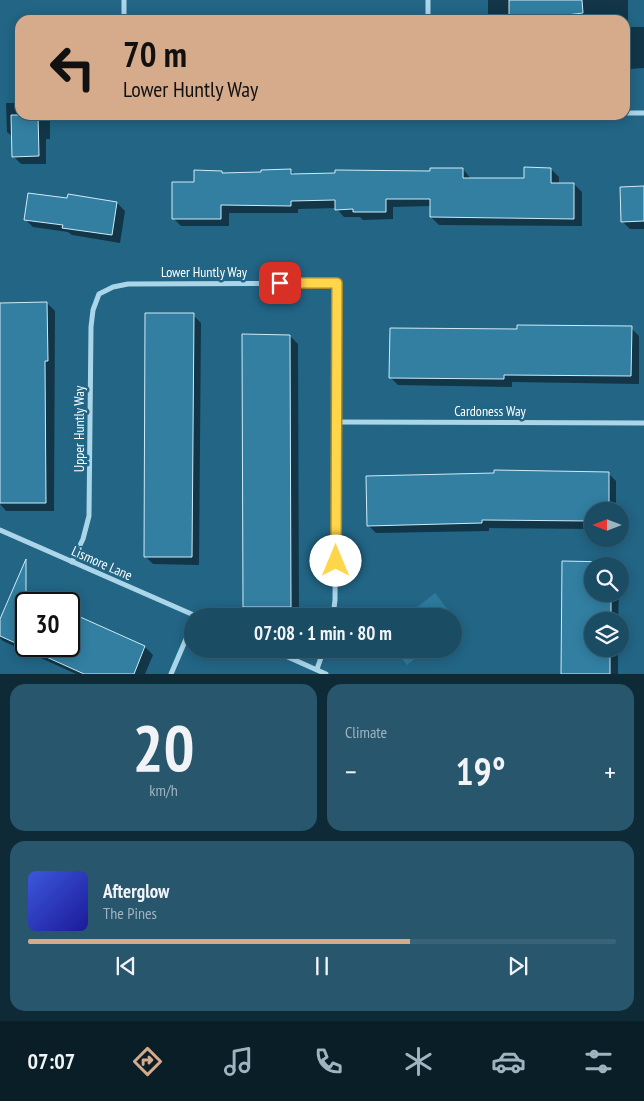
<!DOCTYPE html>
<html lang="en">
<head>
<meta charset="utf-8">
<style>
	body { margin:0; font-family:"PT Sans Narrow",sans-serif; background:#27566d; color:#f1f3f6; height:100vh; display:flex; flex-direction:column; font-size:19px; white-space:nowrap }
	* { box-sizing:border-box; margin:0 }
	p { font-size:16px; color:#9fb4bf }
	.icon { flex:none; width:28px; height:28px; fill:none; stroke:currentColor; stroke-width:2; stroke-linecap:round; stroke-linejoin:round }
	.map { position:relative; height:674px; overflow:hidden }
	.panel { display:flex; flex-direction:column; gap:10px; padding:10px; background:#0e2a37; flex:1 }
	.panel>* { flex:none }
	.guide { position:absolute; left:15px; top:15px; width:615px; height:105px; border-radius:15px; box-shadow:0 2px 12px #0003,0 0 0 1px #386378; background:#d6ab8b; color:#111; overflow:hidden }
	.needle { width:32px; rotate:270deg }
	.tools { position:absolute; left:584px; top:502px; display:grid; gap:10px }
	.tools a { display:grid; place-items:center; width:45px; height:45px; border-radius:50%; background:#1a4c64; box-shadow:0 2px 12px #0003,0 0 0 1px #386378; font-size:25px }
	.speed { position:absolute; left:15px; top:592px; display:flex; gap:10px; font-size:25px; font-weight:700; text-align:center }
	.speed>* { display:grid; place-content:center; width:65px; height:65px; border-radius:50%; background:#1a4c64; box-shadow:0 2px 12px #0003,0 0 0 1px #386378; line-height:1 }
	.speed .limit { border:2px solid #111; border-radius:8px; background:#fff; color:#111 }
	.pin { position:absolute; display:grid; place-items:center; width:42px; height:42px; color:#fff; margin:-21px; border-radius:10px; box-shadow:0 2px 8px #0006 }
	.me { position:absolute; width:55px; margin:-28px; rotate:0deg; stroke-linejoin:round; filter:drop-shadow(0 0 4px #0008) }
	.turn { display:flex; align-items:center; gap:18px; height:105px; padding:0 25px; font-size:22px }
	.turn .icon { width:65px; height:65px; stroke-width:2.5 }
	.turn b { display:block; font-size:35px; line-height:42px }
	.big { font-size:38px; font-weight:600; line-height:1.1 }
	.panel .tile { flex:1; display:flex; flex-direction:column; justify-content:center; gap:8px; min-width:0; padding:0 18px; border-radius:15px; background:#27566d }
	.panel .dial { align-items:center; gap:0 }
	.dial b { font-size:65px; line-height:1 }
	.song { display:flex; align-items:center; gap:15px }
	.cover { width:60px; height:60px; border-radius:8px; background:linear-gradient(135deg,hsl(230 70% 55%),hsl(240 70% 35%)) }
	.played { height:5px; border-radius:2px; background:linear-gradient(90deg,#d6ab8b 65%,#386378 65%) }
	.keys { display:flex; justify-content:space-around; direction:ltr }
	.heat { display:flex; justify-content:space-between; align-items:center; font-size:28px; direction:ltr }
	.panel .tiles { flex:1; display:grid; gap:10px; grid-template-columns:1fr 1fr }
	.tile:last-child { grid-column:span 2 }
	.trip { position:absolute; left:184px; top:608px; width:278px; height:50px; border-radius:25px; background:#1a4c64; box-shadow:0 2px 12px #0003,0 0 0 1px #386378; font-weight:600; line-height:50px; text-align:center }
	.tab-bar { display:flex; height:80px; justify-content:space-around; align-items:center; background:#0a1e28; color:#9fb4bf }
	.tab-bar .icon { width:35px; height:35px }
	.tab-bar .current { color:#d6ab8b }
	.tab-bar b { font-size:22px; color:#f1f3f6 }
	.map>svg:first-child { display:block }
	.green { fill:#2c7a9d }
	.shadow { fill:#0007 }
	.building { fill:#327fa2; stroke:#cfebf7 }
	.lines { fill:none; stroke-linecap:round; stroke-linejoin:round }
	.street { stroke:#abd6e9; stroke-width:5 }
	.route-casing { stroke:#a68a30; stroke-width:12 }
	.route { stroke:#ffd54a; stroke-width:9 }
	.labels { text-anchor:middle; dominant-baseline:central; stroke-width:5; stroke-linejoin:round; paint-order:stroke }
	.street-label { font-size:14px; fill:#fff; stroke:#226585 }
</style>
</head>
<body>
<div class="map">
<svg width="644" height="674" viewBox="0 0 644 674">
	<rect width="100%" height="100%" fill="#226585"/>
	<g class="green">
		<polygon points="435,593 459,624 453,628 452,616 406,616"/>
		<polygon points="394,649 427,649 407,665"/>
	</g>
	<g class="shadow">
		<polygon points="488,0 628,0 628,27 644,27 644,68 629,69 625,65 625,20 491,20 488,17"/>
		<polygon points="312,16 352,16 356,20 312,20"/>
		<polygon points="69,17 72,20 24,20 24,18"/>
		<polygon points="14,79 20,79 20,115 50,115 50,139 46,139 46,164 21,164 13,156 13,137 7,132 6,103 15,103"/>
		<polygon points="463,169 471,179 526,180 551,169 559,177 559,184 574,184 582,192 582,226 439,225 431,217 431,206 393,207 393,219 363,220 360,217 344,217 336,208 298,209 298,213 229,213 229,226 181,226 173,218 195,183 221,172 223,174 291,171 296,175 431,172"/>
		<polygon points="644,187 644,229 630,229 622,221"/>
		<polygon points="68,200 117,203 125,211 120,243 72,235 68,232 33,227 25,219"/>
		<polygon points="47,303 55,311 54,511 6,511 0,504 0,304"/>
		<polygon points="193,315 201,323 199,565 153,564 145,556"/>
		<polygon points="631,328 639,336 639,384 512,382 512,387 398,385 390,377 518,330"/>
		<polygon points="290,336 298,344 299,615 252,615 244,607"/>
		<polygon points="608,473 616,481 616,511 592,511 592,529 489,528 489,531 376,533 368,525"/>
		<polygon points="563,562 611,563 614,566 592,566 592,594 619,594 618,621 592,621 592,649 618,649 618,674 562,674"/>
		<polygon points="14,589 47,604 26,604 26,646 69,646 69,613 145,647 153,655 145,674 76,674 3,641 0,638 0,623"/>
	</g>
	<g class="building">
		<polygon points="509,0 582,0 583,13 542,18 542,20 509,20"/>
		<polygon points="11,115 38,115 39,156 12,157"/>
		<polygon points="524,167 551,168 551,183 574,183 574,219 430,217 430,199 386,199 386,212 353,212 353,209 335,210 335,200 291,201 291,206 221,205 221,219 172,219 172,182 194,182 194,170 222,171 222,173 261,172 261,170 291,169 291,174 335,173 335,170 430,171 430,168 463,168 463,178 524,178"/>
		<polygon points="644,186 644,221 621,222 620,187"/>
		<polygon points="28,193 67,198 68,194 117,202 112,235 62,228 63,225 24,220"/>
		<polygon points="47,302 48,361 45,361 46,503 0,503 0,303"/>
		<polygon points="145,313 194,313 192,557 144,557"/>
		<polygon points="517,325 632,326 631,376 504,375 504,379 389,378 390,328 517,329"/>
		<polygon points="242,334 290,335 291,607 243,607"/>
		<polygon points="494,470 609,472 609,511 592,511 592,521 482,520 482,523 367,526 366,476 494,473"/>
		<polygon points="26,559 26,646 69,646 69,612 145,646 134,674 84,674 0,636 0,619"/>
		<polygon points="562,561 612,562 611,566 592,566 592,594 611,594 611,621 592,621 592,649 610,649 610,674 561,674"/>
	</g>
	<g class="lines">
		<g class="street">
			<polyline points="124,20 124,0"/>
			<polyline points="428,20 428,0"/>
			<polyline points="625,113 644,113"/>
			<polyline points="124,115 280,115"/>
			<polyline points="336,422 644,423"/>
			<polyline points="0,530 196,616"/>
			<polyline points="72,562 83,539 89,516 91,327 93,310 99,294 113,287 128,284 337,283 335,600 333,616"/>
			<polyline points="270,649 326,674"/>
			<polyline points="317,669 324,649"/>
			<polyline points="171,674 192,625"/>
		</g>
	</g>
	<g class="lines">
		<defs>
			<polyline id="route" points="280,283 337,283 336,561"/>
		</defs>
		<use href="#route" class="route-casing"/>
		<use href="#route" class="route"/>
	</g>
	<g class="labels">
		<g class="street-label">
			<text x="204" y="272">Lower Huntly Way</text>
			<text x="490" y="411">Cardoness Way</text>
			<text transform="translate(79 429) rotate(-90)">Upper Huntly Way</text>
			<text transform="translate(102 563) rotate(24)">Lismore Lane</text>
		</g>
	</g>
</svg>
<div class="tools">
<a><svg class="needle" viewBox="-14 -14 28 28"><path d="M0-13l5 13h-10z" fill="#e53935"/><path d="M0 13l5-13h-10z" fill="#9fb4bf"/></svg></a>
<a><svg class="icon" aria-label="search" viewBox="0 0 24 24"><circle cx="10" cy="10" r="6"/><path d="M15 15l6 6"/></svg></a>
<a><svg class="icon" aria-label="layers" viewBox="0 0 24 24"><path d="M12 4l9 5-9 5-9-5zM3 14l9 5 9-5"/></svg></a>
</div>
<div class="speed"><div class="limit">30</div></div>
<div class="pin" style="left:280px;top:283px;background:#d93025"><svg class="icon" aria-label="arrive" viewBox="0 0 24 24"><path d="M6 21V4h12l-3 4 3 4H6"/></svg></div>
<svg class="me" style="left:336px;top:561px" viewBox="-20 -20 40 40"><circle r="19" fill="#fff"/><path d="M0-13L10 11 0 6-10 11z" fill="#ffd54a"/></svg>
<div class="trip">07:08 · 1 min · 80 m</div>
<div class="guide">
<div class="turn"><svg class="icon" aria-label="left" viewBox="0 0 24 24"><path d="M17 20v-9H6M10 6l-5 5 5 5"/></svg><div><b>70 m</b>Lower Huntly Way</div></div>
</div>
</div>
<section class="panel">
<div class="tiles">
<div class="tile dial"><b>20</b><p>km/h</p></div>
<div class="tile"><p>Climate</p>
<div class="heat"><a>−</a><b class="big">19°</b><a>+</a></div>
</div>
<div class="tile">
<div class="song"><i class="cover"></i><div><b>Afterglow</b><p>The Pines</p></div></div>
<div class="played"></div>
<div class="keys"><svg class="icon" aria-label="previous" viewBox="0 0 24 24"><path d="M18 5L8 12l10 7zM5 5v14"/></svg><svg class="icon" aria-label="pause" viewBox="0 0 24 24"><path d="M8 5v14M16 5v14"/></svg><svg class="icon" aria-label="next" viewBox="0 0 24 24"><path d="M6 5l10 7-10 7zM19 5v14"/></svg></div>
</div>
</div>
</section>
<nav class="tab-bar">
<b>07:07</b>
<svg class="icon current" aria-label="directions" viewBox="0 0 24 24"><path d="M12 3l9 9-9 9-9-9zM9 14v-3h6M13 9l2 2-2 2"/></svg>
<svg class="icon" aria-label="music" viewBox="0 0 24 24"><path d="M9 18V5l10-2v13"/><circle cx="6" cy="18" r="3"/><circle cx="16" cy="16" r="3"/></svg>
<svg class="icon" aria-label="phone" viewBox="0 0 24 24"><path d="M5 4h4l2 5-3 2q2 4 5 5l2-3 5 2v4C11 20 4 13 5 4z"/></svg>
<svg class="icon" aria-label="climate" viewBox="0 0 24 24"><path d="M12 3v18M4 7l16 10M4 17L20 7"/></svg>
<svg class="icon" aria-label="car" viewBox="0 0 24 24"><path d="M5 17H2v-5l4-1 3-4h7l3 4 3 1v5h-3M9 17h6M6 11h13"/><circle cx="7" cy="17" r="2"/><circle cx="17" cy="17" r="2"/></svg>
<svg class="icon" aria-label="filters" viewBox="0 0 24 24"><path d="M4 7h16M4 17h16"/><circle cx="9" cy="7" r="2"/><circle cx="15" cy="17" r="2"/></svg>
</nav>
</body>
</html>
